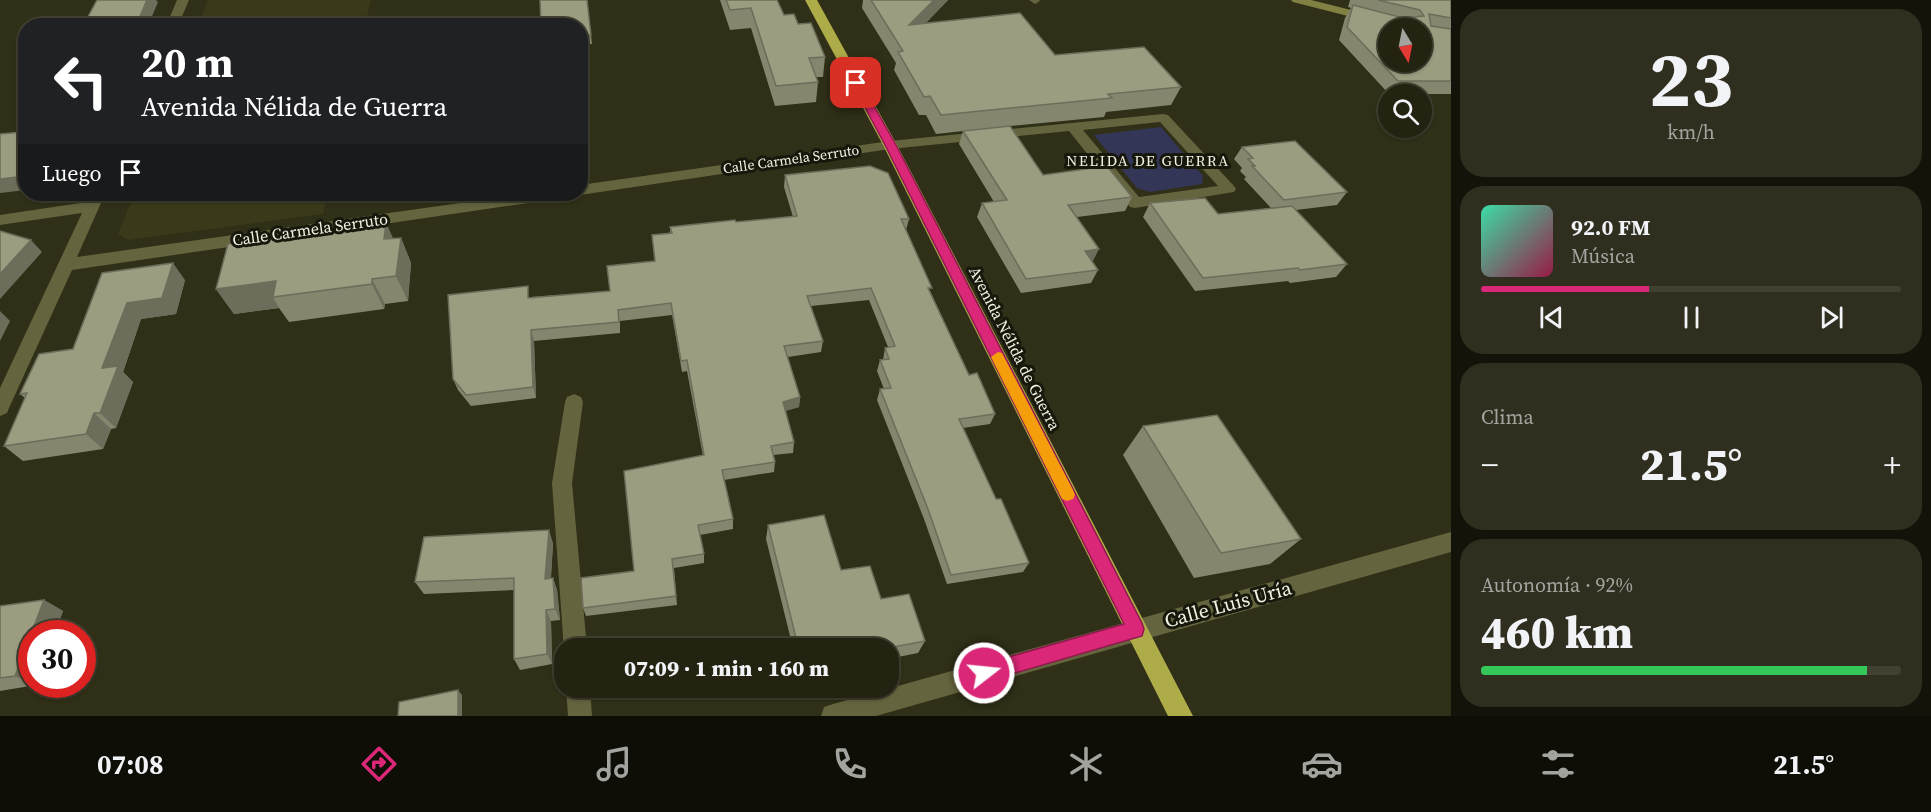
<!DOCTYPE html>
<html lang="es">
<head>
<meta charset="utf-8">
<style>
	body { margin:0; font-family:"Source Serif 4",serif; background:#302f1f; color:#f1f3f6; height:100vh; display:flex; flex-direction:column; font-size:22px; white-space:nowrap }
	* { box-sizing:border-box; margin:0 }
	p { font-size:20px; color:#a3a49f }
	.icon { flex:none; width:33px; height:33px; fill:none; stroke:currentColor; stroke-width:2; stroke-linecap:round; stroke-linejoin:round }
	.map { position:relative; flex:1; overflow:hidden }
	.sheet { display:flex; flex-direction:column; gap:9px; padding:9px; background:#141309; width:480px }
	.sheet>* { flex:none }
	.banner { position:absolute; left:18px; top:18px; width:570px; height:183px; border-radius:24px; box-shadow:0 2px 4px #0004,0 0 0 2px #414031; background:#202124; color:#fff; overflow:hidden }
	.needle { width:39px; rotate:170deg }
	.buttons { position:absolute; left:1378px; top:18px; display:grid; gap:12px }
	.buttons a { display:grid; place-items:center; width:54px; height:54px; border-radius:50%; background:#242311; box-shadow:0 2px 4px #0004,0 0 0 2px #414031; font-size:30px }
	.speed { position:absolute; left:18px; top:620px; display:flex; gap:12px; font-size:30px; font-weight:700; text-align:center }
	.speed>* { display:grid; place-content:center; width:78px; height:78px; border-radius:50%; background:#242311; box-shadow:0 2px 4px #0004,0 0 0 2px #414031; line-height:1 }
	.speed .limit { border:9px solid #d22; background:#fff; color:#111 }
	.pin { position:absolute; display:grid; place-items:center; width:51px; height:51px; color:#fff; margin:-26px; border-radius:12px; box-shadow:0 3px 9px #0006 }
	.me { position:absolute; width:66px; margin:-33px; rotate:74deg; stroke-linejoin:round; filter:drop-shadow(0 0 4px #0008) }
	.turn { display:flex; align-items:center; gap:21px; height:126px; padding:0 24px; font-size:27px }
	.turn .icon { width:78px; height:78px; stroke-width:2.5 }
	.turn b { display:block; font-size:42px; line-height:51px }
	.then { display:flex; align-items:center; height:57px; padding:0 24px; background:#0003; gap:12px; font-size:22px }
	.big { font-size:45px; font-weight:800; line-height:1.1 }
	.sheet .tile { flex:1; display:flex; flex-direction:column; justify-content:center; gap:9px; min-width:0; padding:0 21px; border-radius:24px; background:#302f1f }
	.sheet .dial { align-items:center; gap:0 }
	.dial b { font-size:78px; line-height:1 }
	.song { display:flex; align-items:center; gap:18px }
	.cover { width:72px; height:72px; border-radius:9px; background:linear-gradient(135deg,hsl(160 70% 55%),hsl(340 70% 35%)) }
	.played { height:6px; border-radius:3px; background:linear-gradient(90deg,#db2777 40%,#414031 40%) }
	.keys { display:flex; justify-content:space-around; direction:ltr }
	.heat { display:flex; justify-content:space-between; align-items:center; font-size:33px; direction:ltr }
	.charge { height:9px; border-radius:4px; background:linear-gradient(90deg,#34c759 92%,#414031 0) }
	.trip { position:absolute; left:554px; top:638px; width:345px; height:60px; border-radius:24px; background:#242311; box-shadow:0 2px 4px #0004,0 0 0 2px #414031; font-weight:800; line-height:60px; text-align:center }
	.dock { display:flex; height:96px; justify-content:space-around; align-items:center; background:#0e0e07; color:#a3a49f }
	.dock .icon { width:42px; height:42px }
	.dock .active { color:#db2777 }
	.dock b { font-size:27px; color:#f1f3f6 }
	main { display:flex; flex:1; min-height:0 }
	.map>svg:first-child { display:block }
	.built { fill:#3a3919 }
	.green { fill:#343658 }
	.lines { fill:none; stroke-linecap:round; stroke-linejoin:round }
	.lane { fill:#64643e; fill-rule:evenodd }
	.street { fill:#64643e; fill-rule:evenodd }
	.secondary { fill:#828144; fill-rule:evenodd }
	.highway { fill:#aeac48; fill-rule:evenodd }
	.wall { fill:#85866e }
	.shaded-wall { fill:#6c6d5a }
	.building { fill:#9b9c80; stroke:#6c6d5a; stroke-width:1.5; fill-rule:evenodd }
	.route { fill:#db2777; stroke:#8e194d; stroke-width:1.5 }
	.slow { fill:#f59e0b }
	.labels { text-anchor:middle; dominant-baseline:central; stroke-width:6; stroke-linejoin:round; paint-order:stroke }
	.far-street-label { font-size:14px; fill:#f2f2e3; stroke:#17170c }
	.far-neighbourhood-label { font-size:15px; letter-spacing:1.5px; fill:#f2f2e3; stroke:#17170c }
	.street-label { font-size:16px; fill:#f2f2e3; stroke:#17170c }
	.near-street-label { font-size:20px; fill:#f2f2e3; stroke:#17170c }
</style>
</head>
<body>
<main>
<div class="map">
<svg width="1451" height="716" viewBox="0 0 1451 716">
	<rect width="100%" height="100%" fill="#302f17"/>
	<g class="built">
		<polygon points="208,0 371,0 365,25 198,25"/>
		<polygon points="134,194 328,194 323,214 128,240 118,234"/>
	</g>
	<polygon class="green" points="1161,127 1203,176 1202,184 1150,192 1137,188 1094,135"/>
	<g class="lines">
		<polygon class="lane" points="1029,0 1039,0 1040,1 1035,4"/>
		<g class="street">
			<polygon points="177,0 189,0 178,26 166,26"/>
			<path d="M1163 114 1168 115 1234 186 1236 189 1234 192 1135 208 1130 207 1069 131 890 149 580 195 575 194H580V185L890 141ZM1160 122 1218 186 1139 197 1083 130Z"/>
			<polygon points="91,194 105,194 77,257 525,194 562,194 555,199 72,270 9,408 7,413 0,416 0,388 82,213 0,225 0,215 87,202"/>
			<polygon points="574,394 581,397 583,402 572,483 587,648 564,650 552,483 565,402 567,397"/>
			<polygon points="1451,532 1451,552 876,716 821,716 824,707 833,704"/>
			<polygon points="566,687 590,687 592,716 568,716"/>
		</g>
		<polygon class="secondary" points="1291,0 1311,0 1411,25 1413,28 1395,28 1293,2"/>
		<polygon class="highway" points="805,0 817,0 897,145 1193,716 1168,716 883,145"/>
	</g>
	<g class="wall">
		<polygon points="587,0 592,44 580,45 580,26"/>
		<polygon points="720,0 777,0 784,15 798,24 825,57 823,77 816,77 818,82 816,102 775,106 751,28 730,30"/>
		<polygon points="863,0 948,0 926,23 1181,87 1171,105 1106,112 1104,117 1010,126 1043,175 1132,197 1125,211 1077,217 1092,262 1098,270 1091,283 1021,293 977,217 982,203 994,202 959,144 963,131 936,134 926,115 919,115 894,70 896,63 862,8"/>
		<polygon points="1350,0 1451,0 1451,94 1389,94 1339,40 1345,18 1351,8 1348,7"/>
		<polygon points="1242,147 1347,192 1337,205 1296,210 1347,264 1336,277 1290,283 1288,281 1195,291 1143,217 1150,203 1218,214 1271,208 1244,179 1246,177 1240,171 1242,168 1234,159"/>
		<polygon points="785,175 909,219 906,230 931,293 969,375 995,414 990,424 963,428 996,499 1029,563 1023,572 947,584 924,519 877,400 880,389 884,389 877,371 880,360 883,360 885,348 888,347 869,300 811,306 823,341 821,352 788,357 800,397 799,407 785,411 794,442 793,453 773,455 775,462 774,472 724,480 733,519 733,529 700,535 704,554 704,563 674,568 677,605 586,616 583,608 634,571 703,456 687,371 682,372 672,315 620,321 620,333 534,341 536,398 471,406 458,390 453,379 531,297 610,291 655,261 670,233 670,227 793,217 784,187"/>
		<polygon points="386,223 393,239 401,238 411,263 408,301 385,304 384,309 289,322 279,308 234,314 216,289 275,240"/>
		<polygon points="185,280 176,314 141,319 123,372 133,382 116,428 111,429 103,449 23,461 4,446 25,398 20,394 73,349"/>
		<polygon points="1143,426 1301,539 1270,564 1194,578 1123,455"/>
		<polygon points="768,525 841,570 881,599 925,641 918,653 888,659 888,648 793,648 766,539"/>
		<polygon points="553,543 551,578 553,578 557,590 560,620 551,621 552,664 520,670 514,659 514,590 424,594 415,582"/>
		<polygon points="44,600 63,611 55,633 32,633 32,684 36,684 36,685 0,691 0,606"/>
	</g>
	<g class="shaded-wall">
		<polygon points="147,0 156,0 158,2 148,26 136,26"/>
		<polygon points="934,0 948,0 906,43 909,25"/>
		<polygon points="26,176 26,190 0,193 0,179"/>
		<polygon points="386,223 398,249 384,239"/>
		<polygon points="401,238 411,263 408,301 396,276"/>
		<polygon points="31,240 42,252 0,299 0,274"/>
		<polygon points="1099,249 1092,263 1085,251"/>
		<polygon points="173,263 185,280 176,314 141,319 123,372 133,382 116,428 100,413 102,368 127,303"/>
		<polygon points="372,279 385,304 384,309 372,284"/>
		<polygon points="276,281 273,297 279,308 234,314 216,289"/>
		<polygon points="0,311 10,321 0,341"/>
		<polygon points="531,330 534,341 536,398 533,387"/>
		<polygon points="800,397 799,407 782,412 783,402"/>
		<polygon points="94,413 111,429 103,449 86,434"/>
		<polygon points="549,530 553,543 550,591 545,579"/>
		<polygon points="553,578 557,590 560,620 555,609"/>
		<polygon points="44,600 63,611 55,633 32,633 32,683 15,676"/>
		<polygon points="546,610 551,621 552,664 547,654"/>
		<polygon points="458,690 462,695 462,716 458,716"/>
	</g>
	<g class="building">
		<polygon points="97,0 147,0 136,26 83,26"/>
		<polygon points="540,0 587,0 591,35 580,36 580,26 541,26"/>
		<polygon points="726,0 777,0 784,15 794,14 798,24 811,23 825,57 809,58 818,82 776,86 751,8 730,10"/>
		<polygon points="871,0 934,0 909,25 1020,13 1055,55 1144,47 1181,87 1108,94 1112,98 941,115 930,96 924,97 898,52 903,51"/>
		<path d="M1378 0H1451V18L1429 14 1431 26 1451 29V81H1398L1347 27 1353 5 1403 18 1424 16 1420 10ZM1389 28H1422V62H1389Z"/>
		<polygon points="26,126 26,176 0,179 0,134 22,132"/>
		<polygon points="1010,126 1043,175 1107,166 1132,197 1068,205 1099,249 1085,251 1098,270 1026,279 982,203 1007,200 963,131"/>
		<polygon points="1295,141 1347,192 1284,200 1252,166 1255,166 1248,159 1253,158 1242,147"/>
		<polygon points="870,166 888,173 909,219 901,219 932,288 928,288 969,375 977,373 995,414 959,419 996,499 1001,499 1029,563 951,575 928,509 880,389 891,388 880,360 889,359 885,348 895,346 871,288 807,296 823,341 784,346 800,397 783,402 794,442 771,446 775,462 722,470 733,519 698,525 704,554 672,559 676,596 583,608 581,578 634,571 624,471 704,455 687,360 681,361 671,303 618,310 619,322 531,330 533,387 466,395 453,379 448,295 528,286 528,298 610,291 607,266 655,261 652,235 672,233 670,227 735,220 736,222 797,216 785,175"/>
		<polygon points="1205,198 1218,214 1292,206 1347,264 1300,270 1298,268 1203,278 1150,203"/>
		<polygon points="386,223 384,239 401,238 396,276 372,279 372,284 273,297 276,281 216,289 228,244 273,237 273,240"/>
		<polygon points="0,231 31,240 0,274"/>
		<polygon points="173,263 162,298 127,303 102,368 118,366 100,413 94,413 86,434 4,446 27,393 20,394 39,354 73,349 102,273"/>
		<polygon points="1217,415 1301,539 1221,553 1143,426"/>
		<polygon points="824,515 841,570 870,566 881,599 909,594 925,641 888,648 846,648 843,638 798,646 768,525"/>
		<polygon points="549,530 545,579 553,578 555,609 546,610 547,654 514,659 514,578 415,582 424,537"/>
		<polygon points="44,600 15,676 0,678 0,606"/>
		<polygon points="458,690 458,716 398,716 399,702"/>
	</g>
	<polygon class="route" points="856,80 861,83 896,145 1142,623 1144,629 1142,636 984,682 978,679 975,673 978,666 984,664 1124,624 885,145 852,83"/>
	<polygon class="slow" points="998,352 1002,353 1073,490 1075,495 1073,499 1067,501 1062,499 991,357"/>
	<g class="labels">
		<g class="far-street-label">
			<text transform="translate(791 159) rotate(-8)">Calle Carmela Serruto</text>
		</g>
		<g class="far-neighbourhood-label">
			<text x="1148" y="160">NELIDA DE GUERRA</text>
		</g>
		<g class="street-label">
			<text transform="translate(310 229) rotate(-8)">Calle Carmela Serruto</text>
			<text transform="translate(1015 348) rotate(63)">Avenida Nélida de Guerra</text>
		</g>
		<g class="near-street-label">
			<text transform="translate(1228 604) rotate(-15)">Calle Luis Uría</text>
		</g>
	</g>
</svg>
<div class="buttons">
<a><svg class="needle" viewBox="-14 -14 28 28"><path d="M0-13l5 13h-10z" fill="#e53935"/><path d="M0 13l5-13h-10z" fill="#a3a49f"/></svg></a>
<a><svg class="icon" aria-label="search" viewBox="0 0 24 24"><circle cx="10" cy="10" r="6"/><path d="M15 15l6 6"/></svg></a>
</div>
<div class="speed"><div class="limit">30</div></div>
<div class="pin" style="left:856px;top:83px;background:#d93025"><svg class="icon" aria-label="arrive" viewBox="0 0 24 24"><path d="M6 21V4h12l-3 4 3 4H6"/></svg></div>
<svg class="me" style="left:984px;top:673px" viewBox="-20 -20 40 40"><circle r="17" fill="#db2777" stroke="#fff" stroke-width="3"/><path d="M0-11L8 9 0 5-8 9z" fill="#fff"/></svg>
<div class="trip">07:09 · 1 min · 160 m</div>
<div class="banner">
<div class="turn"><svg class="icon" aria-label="left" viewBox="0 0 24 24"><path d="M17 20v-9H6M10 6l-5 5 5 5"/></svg><div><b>20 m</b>Avenida Nélida de Guerra</div></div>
<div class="then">Luego<svg class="icon" aria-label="arrive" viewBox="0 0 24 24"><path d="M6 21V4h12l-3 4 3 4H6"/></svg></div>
</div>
</div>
<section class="sheet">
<div class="tile dial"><b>23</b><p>km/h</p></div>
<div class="tile">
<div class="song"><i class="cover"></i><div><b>92.0 FM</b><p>Música</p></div></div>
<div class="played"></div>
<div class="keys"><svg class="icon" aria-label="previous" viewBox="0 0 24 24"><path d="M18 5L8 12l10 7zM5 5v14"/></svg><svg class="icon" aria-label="pause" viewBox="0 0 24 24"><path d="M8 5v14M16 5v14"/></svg><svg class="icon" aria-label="next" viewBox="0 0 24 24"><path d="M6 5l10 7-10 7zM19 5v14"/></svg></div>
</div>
<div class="tile"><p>Clima</p>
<div class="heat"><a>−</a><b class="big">21.5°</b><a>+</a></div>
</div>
<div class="tile"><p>Autonomía · 92%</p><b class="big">460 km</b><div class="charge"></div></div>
</section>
</main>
<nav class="dock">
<b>07:08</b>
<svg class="icon active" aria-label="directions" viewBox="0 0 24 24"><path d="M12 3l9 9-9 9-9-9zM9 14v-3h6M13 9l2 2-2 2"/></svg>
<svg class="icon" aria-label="music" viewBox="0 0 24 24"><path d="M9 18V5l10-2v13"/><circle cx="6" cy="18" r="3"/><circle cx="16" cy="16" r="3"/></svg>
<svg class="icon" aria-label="phone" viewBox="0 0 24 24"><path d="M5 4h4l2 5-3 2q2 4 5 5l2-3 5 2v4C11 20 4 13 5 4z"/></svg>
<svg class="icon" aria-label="climate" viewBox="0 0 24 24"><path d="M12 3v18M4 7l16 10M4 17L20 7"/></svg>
<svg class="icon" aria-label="car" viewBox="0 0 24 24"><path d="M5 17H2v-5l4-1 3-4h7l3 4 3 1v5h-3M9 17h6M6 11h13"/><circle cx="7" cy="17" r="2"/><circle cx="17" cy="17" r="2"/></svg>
<svg class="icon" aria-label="filters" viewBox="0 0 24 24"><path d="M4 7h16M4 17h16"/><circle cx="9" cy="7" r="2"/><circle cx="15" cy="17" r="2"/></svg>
<b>21.5°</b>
</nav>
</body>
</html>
